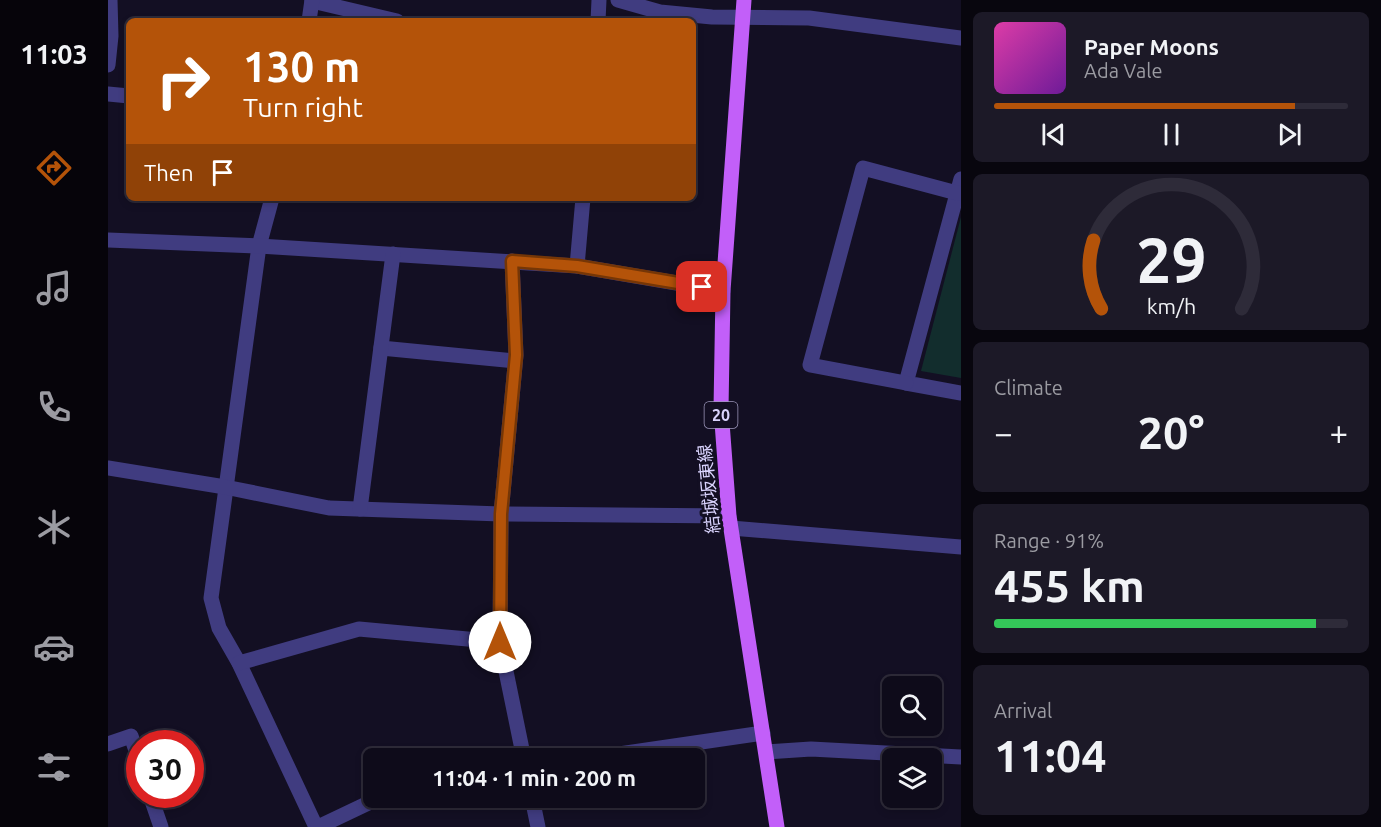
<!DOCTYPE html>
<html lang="en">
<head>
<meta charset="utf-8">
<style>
	body { margin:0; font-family:Ubuntu,"Noto Sans JP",sans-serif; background:#1c1927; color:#f1f3f6; height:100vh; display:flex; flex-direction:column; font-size:22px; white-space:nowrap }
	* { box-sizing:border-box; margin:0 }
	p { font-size:20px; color:#9b9ba2 }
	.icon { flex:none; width:33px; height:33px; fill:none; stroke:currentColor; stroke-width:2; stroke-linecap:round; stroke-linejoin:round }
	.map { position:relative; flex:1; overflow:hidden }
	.side { display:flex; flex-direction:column; gap:12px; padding:12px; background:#08060e; width:420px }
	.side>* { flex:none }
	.hud { position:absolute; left:18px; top:18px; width:570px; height:183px; border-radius:9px; box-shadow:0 3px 9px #0003,0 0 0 2px #2e2b39; background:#b45309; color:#fff; overflow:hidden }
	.tools { position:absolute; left:774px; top:676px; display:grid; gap:12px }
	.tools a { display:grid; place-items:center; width:60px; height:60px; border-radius:9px; background:#0e0b1a; box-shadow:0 3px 9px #0003,0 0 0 2px #2e2b39; font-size:30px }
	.speed { position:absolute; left:18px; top:730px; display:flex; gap:12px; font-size:30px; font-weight:700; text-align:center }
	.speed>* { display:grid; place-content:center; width:78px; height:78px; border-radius:50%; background:#0e0b1a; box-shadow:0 3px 9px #0003,0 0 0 2px #2e2b39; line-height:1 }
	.speed .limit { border:9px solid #d22; background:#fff; color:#111 }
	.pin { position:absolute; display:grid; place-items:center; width:51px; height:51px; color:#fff; margin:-26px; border-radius:12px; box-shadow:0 3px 9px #0006 }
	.me { position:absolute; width:66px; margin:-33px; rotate:0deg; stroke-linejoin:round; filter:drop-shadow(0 0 4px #0008) }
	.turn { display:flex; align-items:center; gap:21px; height:126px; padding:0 18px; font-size:27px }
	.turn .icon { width:78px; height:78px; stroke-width:2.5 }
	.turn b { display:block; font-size:42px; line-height:51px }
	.then { display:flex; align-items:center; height:57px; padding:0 18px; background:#0003; gap:12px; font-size:22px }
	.big { font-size:45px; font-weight:700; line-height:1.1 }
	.side .widget { flex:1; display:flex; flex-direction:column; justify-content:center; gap:9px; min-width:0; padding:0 21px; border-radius:9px; background:#1c1927 }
	.side .dial { align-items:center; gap:0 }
	.dial svg { height:156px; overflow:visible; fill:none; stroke:#2e2b39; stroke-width:7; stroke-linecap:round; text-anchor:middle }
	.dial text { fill:#f1f3f6; stroke:none }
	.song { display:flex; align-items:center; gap:18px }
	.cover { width:72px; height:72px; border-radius:9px; background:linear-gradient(135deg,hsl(320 70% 55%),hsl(280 70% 35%)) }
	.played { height:6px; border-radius:3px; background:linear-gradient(90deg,#b45309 85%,#2e2b39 85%) }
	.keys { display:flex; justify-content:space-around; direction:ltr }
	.heat { display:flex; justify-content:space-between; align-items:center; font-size:33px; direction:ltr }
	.charge { height:9px; border-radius:4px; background:linear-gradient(90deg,#34c759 91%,#2e2b39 0) }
	.trip { position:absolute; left:255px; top:748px; width:342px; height:60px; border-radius:9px; background:#0e0b1a; box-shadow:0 3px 9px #0003,0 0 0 2px #2e2b39; font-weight:700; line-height:60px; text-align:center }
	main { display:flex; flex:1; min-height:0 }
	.tab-bar { display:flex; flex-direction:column; width:108px; justify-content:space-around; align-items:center; background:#06040a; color:#9b9ba2 }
	.tab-bar .icon { width:42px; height:42px }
	.tab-bar .on { color:#b45309 }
	.tab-bar b { font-size:27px; color:#f1f3f6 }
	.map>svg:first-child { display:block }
	.green { fill:#122d2d }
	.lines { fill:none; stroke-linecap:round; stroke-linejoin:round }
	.minor { stroke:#403c80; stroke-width:15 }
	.tertiary { stroke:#403c80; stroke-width:15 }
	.primary { stroke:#c25ff9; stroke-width:15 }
	.route-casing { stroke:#753606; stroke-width:15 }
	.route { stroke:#b45309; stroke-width:10 }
	.labels { text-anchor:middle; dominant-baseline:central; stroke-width:6; stroke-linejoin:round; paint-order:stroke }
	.shield { fill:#130f23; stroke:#9e98bc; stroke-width:1.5 }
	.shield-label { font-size:16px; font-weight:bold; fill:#d9d3fd }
	.street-label { font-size:18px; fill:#d9d3fd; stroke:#130f23 }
</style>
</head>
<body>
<main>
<nav class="tab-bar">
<b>11:03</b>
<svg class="icon on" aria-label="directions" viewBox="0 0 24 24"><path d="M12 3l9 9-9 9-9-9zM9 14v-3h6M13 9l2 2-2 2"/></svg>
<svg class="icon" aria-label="music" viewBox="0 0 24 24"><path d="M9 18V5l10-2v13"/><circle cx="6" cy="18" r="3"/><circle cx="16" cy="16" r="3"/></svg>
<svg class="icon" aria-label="phone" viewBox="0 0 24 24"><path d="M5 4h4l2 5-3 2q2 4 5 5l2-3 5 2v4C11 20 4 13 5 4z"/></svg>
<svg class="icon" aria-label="climate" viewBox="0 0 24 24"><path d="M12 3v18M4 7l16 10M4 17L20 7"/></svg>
<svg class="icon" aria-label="car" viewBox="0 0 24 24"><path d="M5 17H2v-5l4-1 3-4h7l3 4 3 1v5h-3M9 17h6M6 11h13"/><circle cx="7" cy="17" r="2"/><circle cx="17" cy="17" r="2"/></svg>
<svg class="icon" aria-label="filters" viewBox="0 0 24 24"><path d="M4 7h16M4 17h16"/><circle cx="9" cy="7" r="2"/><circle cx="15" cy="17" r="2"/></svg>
</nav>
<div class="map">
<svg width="853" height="827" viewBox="0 0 853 827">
	<rect width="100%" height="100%" fill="#130f23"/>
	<polygon class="green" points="853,217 853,378 813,371"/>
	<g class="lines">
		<g class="minor">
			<polyline points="510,0 552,12 604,17 701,18 853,38"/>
			<polyline points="204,1 289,21"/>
			<polyline points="201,21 204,0"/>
			<polyline points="490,21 491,0"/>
			<polyline points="0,65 3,36 2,0"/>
			<polyline points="0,94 21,96"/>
			<polyline points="853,179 798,383 853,393"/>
			<polyline points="164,198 151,246 103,598 111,628 131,663 208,827"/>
			<polyline points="0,240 151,246 469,266 615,291"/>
			<polyline points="404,261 408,355 393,514 392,642 416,759"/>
			<polyline points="469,266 475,198"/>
			<polyline points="273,348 407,361"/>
			<polyline points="798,383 702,365 755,168 849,193"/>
			<polyline points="0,468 117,487 221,508 393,514 621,516"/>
			<polyline points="252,509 285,254"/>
			<polyline points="623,528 853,547"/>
			<polyline points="131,663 251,629 392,642"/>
			<polyline points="0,744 23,736 32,762"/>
			<polyline points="477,759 655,733"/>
			<polyline points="42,795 53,827"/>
			<polyline points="424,798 430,827"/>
			<polyline points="210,827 271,798"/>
		</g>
		<polyline class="tertiary" points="658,752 703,749 853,757"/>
		<polyline class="primary" points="636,0 615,291 613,409 621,516 669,827"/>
	</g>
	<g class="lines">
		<defs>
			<polyline id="route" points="392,642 393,514 408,355 404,261 469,266 594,287"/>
		</defs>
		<use href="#route" class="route-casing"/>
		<use href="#route" class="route"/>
	</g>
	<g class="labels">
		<rect class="shield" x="596.5" y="402" width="33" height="26" rx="4.5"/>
		<g class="shield-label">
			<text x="613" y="415">20</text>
		</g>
		<g class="street-label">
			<text transform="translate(600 489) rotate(-96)">結城坂東線</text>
		</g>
	</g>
</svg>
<div class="tools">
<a><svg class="icon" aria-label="search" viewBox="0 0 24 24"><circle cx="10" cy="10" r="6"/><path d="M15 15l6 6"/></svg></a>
<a><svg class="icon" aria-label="layers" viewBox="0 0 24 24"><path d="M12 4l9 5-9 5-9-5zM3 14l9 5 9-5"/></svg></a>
</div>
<div class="speed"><div class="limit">30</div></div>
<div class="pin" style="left:594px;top:287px;background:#d93025"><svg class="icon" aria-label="arrive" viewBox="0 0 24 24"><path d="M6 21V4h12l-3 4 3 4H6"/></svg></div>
<svg class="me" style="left:392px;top:642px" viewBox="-20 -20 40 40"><circle r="19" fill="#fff"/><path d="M0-13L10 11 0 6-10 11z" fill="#b45309"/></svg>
<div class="trip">11:04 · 1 min · 200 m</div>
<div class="hud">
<div class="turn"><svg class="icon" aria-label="right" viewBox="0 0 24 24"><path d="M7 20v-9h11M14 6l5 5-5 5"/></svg><div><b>130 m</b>Turn right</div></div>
<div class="then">Then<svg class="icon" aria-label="arrive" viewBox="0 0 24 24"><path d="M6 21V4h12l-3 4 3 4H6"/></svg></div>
</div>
</div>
<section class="side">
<div class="widget">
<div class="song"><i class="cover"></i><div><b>Paper Moons</b><p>Ada Vale</p></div></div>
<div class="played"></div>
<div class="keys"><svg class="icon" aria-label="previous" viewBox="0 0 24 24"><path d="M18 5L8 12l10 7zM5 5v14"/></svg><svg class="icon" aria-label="pause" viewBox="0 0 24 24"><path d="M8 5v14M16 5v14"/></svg><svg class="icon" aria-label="next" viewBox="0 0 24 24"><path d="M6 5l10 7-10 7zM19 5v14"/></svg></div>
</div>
<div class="widget dial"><svg viewBox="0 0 100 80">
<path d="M14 69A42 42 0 1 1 86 69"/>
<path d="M14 69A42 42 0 0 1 10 34" stroke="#b45309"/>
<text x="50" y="56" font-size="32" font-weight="700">29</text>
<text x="50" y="72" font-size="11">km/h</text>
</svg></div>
<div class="widget"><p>Climate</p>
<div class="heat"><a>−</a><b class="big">20°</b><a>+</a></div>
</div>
<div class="widget"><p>Range · 91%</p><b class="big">455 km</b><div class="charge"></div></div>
<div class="widget"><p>Arrival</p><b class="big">11:04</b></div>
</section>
</main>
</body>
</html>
